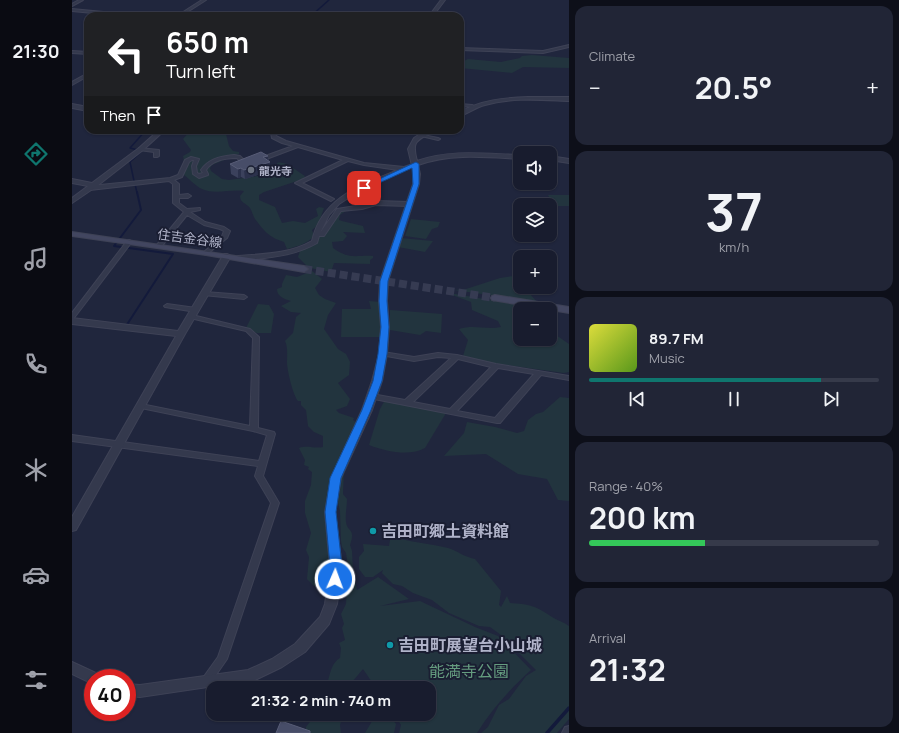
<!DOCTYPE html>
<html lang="en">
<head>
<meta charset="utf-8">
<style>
	body { margin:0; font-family:Manrope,"Noto Sans JP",sans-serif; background:#212536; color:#f1f3f6; height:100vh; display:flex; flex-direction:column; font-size:15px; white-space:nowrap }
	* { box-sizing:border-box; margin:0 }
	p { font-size:13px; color:#9fa1aa }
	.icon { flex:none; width:22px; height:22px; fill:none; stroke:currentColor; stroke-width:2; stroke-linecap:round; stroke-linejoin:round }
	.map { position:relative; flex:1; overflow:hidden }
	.drawer { display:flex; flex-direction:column; gap:6px; padding:6px; background:#0d0f19; width:330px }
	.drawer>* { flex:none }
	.banner { position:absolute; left:12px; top:12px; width:380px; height:122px; border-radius:12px; box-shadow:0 1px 3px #0004,0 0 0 1px #363a4a; background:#202124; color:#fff; overflow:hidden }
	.fabs { position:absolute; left:441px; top:146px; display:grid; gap:8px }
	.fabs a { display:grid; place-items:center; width:44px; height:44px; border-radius:8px; background:#181c2e; box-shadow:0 1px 3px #0004,0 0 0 1px #363a4a; font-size:20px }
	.speed { position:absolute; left:12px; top:669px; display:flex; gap:8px; font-size:20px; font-weight:700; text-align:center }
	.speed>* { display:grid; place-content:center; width:52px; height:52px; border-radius:50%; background:#181c2e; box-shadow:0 1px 3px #0004,0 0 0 1px #363a4a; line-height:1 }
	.speed .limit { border:6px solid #d22; background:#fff; color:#111 }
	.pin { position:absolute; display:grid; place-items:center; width:34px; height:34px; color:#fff; margin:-17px; border-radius:8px; box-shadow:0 2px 6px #0006 }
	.me { position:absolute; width:44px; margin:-22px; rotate:2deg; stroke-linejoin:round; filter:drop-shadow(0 0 3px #0008) }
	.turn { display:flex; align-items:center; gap:14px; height:84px; padding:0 16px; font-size:18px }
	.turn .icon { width:52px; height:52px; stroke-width:2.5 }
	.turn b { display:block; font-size:28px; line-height:34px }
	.then { display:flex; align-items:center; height:38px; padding:0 16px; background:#0003; gap:8px; font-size:15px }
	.big { font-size:30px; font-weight:700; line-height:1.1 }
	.drawer .tile { flex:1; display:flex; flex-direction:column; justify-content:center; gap:6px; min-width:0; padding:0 14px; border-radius:12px; background:#212536 }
	.drawer .dial { align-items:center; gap:0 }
	.dial b { font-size:52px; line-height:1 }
	.song { display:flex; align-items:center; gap:12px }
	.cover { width:48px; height:48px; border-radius:6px; background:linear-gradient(135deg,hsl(60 70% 55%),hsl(90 70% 35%)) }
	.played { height:4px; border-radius:2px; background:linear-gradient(90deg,#0f766e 80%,#363a4a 80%) }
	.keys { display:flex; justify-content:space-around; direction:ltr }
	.heat { display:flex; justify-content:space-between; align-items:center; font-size:22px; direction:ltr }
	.charge { height:6px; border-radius:3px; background:linear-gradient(90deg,#34c759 40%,#363a4a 0) }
	.trip { position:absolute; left:134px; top:681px; width:230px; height:40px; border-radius:12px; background:#181c2e; box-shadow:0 1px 3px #0004,0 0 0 1px #363a4a; font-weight:700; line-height:40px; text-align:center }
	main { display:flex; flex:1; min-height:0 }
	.dock { display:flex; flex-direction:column; width:72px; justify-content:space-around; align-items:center; background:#0a0b12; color:#9fa1aa }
	.dock .icon { width:28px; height:28px }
	.dock .active { color:#0f766e }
	.dock b { font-size:18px; color:#f1f3f6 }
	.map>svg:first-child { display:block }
	.green { fill:#22343e }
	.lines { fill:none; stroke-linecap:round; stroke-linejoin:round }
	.stream-far2 { stroke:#131a3b; stroke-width:1.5 }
	.stream-far1 { stroke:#131a3b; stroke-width:2 }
	.stream { stroke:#131a3b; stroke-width:3.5 }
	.secondary-tunnel { stroke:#363b52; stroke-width:8; stroke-dasharray:8 4; stroke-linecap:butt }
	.minor-casing { stroke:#3e4256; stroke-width:2 }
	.tertiary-casing { stroke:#3e4256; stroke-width:2 }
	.secondary-casing { stroke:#3e4256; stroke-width:2 }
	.minor { fill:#34394d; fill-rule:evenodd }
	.tertiary { fill:#34394d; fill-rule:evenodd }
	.secondary { fill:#424660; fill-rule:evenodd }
	.wall { fill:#3b415c }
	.shaded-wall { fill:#2b314b }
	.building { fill:#474d68; stroke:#585d77 }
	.route { fill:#1a73e8; stroke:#114b97 }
	.worship-dot { fill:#6b7280; stroke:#1a1e32; stroke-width:1.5 }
	.culture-dot { fill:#0f9aa8; stroke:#1a1e32; stroke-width:1.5 }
	.labels { text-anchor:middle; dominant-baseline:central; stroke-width:4; stroke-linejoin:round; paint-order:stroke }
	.far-poi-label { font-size:11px; font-weight:bold; fill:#b0b3c9; stroke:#1a1e32; text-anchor:start }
	.street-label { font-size:13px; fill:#b0b3c9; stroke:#1a1e32 }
	.near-poi-label { font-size:16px; font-weight:bold; fill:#b0b3c9; stroke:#1a1e32; text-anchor:start }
	.near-park-label { font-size:16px; fill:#659c7f; stroke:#1a1e32 }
</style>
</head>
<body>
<main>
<nav class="dock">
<b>21:30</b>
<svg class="icon active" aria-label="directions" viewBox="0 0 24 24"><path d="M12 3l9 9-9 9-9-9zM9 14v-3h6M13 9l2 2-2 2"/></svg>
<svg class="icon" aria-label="music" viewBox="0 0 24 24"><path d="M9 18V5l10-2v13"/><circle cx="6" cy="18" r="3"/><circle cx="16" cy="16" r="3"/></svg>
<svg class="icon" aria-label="phone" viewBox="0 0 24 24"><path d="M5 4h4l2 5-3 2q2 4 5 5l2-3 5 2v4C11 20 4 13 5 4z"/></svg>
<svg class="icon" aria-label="climate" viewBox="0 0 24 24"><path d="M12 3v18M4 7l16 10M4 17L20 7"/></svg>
<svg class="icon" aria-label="car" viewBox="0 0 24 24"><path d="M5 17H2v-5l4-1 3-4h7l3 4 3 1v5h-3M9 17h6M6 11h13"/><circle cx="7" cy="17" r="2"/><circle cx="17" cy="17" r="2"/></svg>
<svg class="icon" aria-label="filters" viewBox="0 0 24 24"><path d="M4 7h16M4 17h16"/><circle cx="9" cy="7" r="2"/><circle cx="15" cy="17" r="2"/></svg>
</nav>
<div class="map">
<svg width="497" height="733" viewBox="0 0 497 733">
	<rect width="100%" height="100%" fill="#20263d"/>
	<g class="green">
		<polygon points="460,55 497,58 497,68 451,67 440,73 388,68 388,63 396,59 429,62 448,58 450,56"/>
		<path d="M119 130H153L157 146 161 151 167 152V154L140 165 138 168 139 171 150 179 157 180 206 173 205 163C215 160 225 172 233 176L231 179 192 192 187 195V200L203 207 210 223 221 221 233 223 246 216 244 209 247 207 252 208 246 225 240 230 242 236C235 244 226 246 215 249L212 242C197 237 193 232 183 219 181 216 180 211 178 208 174 203 168 203 168 196L172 191C158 189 143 195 130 189 123 186 118 179 112 175 109 169 113 161 111 156L118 152 119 150 111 139Z"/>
		<polygon points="476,195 497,195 497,206 482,206"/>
		<path d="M272 210H275L268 215 267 220 270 221 291 226 293 233 271 232 275 236 271 241 260 242 261 248C278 260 283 255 301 256V258L298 260V264L262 263 259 272 233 267 234 265 226 257 229 248 247 236 259 216 261 218Z"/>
		<polygon points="339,219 368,222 366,227 360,229 354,239 333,236"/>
		<polygon points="329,238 361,241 353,252 326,247"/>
		<path d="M240 271 250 279 243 288 247 295 253 299 264 303 256 315 252 329 266 349 274 354 278 362 277 375 266 383 278 399 275 406 264 410 267 413 282 418 281 420 286 424 261 485V563L252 567 253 575 251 588 242 586 235 579 237 557 234 550 239 533 233 513V501L239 485 240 472 236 469 237 467 232 465 233 460 227 448C236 445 242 449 251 447V436L242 432 236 426 234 410 229 405V401H226C221 395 215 370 215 362 215 355 216 347 213 341L221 333 224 317 229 313 219 312 209 306 219 301C213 299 205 297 205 289L210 287V284L214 275 225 277Z"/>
		<polygon points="448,275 448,287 452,287 465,302 382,290 394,289 428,278"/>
		<path d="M372 292 446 305 460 309H448V339H478V331L497 344V372L492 373 420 363 391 356 396 340 387 329C402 324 414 330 429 327L426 321 400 310 399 302Z"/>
		<polygon points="297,301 309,302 312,337 269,337 270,309 299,309"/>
		<polygon points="186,304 197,305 202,314 199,333 185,333 174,328"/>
		<polygon points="318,310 370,314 369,333 354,331 348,335 318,330"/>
		<polygon points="488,397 497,398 497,501 486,500 475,479 446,474 414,454 372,456 392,433 395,422 423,427 445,433 452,431 456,420 464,414 471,412"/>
		<path d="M313 400 374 413 353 448C338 457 312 451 297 445L308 409Z"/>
		<path d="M272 467 271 494 275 499C275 506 273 515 274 522 275 532 284 528 278 545L280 551 281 571 285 590 306 577 337 599 308 606 348 601 403 627 426 636 459 670C438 689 420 709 405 733H327L329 725 322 714H357V688H304L291 669 275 688H253C259 677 257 665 268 658L269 648 267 643 273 640 270 628 272 624 269 614 274 604 276 567 274 553 270 547 269 541 268 511 265 498 268 492 267 480Z"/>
		<path d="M329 539C344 543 361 544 376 548 386 551 392 557 403 559L429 591 427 605 429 607 435 596 438 603C457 604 464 606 480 617 486 621 492 622 497 626V719L485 733H409L416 727 427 705 437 699 454 676 464 670 429 635 418 627 407 626 377 613 360 600 341 593 330 586 321 584 310 573 311 570 301 577H293L287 569V557L292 551 291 544 317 546 318 540Z"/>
		<polygon points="244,714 271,714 268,725 269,733 234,733 234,727"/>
		<polygon points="302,714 316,714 324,724 322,733 293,733 299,723"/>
	</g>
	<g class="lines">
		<g class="stream-far2">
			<polyline points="239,16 257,0"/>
			<polyline points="62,181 58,162 70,151 58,148 74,130"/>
			<polyline points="63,184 65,193"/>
		</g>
		<polyline class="stream-far1" points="54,326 101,254 42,246 69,210 65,192"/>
		<polyline class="stream" points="475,733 497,708"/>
		<polyline class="secondary-tunnel" points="232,269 423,298"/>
		<defs>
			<g id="minor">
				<polygon points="7,0 11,0 0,6 0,4"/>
				<polygon points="130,0 134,0 109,16 105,16"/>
				<polygon points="369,0 373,0 361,16 357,16"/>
				<polygon points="0,9 63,15 65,16 52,16 0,11"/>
				<polygon points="0,51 16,52 16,54 0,53"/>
				<polygon points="16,73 16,76 0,85 0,82"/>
				<polygon points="388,104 400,105 402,106 400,107 388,106"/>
				<path d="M201 130H206L203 133 204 136 214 141 292 163 332 167 344 163 346 164 287 191 267 204 257 215 248 233 265 209 290 205 304 201 337 202 340 204 337 206 304 205 290 209 269 211 252 236H247L245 243C226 254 205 257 183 259 177 259 170 260 164 259L163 258 166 256C192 254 217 254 240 241 250 197 289 185 326 170L292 165 276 161 230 183 262 199 259 201 223 183 271 160 226 147 189 161H185V159L221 146 210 143 200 138 199 133Z"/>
				<polygon points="347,134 366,138 368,139 366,140 349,136 347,135"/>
				<polygon points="67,148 87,150 87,156 85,157 82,157 82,152 67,150"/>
				<path d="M162 155 168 156 176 164 172 165 165 158C154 158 140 160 134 170L136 174V175L127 178 121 174 120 166 122 160H120L117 162 110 177 102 180 107 184V195L116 194 119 196 116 198H107V203L115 209 128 208V210L118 212 133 222 152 227 158 231 155 238 134 255 132 254V252L150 236 152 231 148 229 132 225 115 215 89 247 87 248 84 246 112 212 101 203V184L97 181 18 190 15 188 18 186 98 178 106 175 113 160 119 157 127 159 124 166 125 173 127 174 131 173 129 170C136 159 149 156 162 155Z"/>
				<polygon points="57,240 59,241 59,243 2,318 0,319 0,313 55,241"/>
				<polygon points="133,292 172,295 175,297 172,299 131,295 130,294"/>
				<polygon points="95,304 124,308 127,310 124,312 93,307 92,306"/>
				<polygon points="120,315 178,329 187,337 186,428 202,432 203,434 191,476 207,503 155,659 137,685 133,687 129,685 128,682 146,657 199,503 183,476 186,466 0,441 0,435 187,461 195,435 181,431 69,408 65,406 69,404 178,426 181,338 174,331 118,318 117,317 118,316"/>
				<path d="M311 352 342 357 366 353 385 355 424 364 497 376V380L469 375 428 423H425L297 398 296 396 297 394H300L333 400 379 358 366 357 342 361 309 355 308 354ZM386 359 419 367 378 409 341 402ZM426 368 462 374 423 418 385 411Z"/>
				<polygon points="497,726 497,733 490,733 493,727"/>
			</g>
			<g id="tertiary">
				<polygon points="497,45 497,47 471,53 388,50 388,48 471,51"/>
				<path d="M456 97H497V101C470 100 440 97 413 105 404 107 397 113 388 116V112C409 100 432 98 456 97Z"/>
				<polygon points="0,104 16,107 16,111 0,108"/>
				<polygon points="87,130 93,130 71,150 25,186 0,203 0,198 16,186 0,183 0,179 20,183 67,148"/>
				<path d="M354 130H362C346 142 339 138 345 161 378 149 414 154 448 155V159C414 157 379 153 346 165L348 174 347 184 316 281 315 301 317 327 315 354 310 381 300 410 269 478 263 512 270 567 265 604 257 624 233 652 210 667 183 680 68 697 55 696V684L68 685 176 670 200 659 223 644 248 617 253 604 258 567 253 512 259 478 290 410 300 381 307 354 309 327 307 301 308 281 341 184 342 174 336 149 342 138Z"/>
				<polygon points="478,156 497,159 497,163 478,160"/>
				<polygon points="152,254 155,254 159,256 113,334 4,530 0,531 0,517 104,336 0,324 0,318 106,331"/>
				<polygon points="0,662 26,674 28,678 21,678 21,684 0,674"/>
			</g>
			<g id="secondary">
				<polygon points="0,232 232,266 236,269 232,272 134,255 0,236"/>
				<polygon points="423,295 497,307 497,313 420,300 419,298 420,296"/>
			</g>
		</defs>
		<use href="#minor" class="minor-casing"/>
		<use href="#tertiary" class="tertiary-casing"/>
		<use href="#secondary" class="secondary-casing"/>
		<use href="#minor" class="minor"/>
		<use href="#tertiary" class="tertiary"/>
		<use href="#secondary" class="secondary"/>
	</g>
	<polygon class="wall" points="196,156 198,171 173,179 169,177 166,178 159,174 158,164"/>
	<g class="shaded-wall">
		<polygon points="196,156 196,162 198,162 198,171 173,179 172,170 191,157"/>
		<polygon points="169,168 169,177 166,178 166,169"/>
	</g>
	<g class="building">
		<polygon points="189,152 196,156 191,157 198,162 172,170 169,168 166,169 158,164"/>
		<polygon points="209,721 238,731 238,733 204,733"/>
	</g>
	<polygon class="route" points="344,162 347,164 347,184 316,281 315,301 317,327 315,354 310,381 299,410 269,478 264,512 270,566 267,582 263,584 258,582 257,579 258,566 253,512 258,478 290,410 301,381 306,354 309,327 307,301 308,281 341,184 340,168 294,189 288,188"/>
	<circle class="worship-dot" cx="179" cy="170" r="4"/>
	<g class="culture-dot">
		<circle cx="301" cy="531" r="4"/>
		<circle cx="318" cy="645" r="4"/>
	</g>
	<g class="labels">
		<g class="far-poi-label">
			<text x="187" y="170">龍光寺</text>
		</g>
		<g class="street-label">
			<text transform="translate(118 238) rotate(8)">住吉金谷線</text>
		</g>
		<g class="near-poi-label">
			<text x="309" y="531">吉田町郷土資料館</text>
			<text x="326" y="645">吉田町展望台小山城</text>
		</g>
		<g class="near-park-label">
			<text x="397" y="671">能満寺公園</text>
		</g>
	</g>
</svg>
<div class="fabs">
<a><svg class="icon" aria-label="sound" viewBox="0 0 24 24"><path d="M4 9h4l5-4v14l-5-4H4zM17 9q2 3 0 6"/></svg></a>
<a><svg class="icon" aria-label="layers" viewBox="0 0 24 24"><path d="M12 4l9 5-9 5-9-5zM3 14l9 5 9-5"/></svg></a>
<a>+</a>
<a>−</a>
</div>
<div class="speed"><div class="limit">40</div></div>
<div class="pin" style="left:292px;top:188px;background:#d93025"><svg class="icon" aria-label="arrive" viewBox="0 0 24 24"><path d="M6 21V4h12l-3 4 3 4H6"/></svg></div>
<svg class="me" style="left:263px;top:579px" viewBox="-20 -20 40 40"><circle r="17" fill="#1a73e8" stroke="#fff" stroke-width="3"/><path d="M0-11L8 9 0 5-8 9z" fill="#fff"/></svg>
<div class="trip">21:32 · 2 min · 740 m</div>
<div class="banner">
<div class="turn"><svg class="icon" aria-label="left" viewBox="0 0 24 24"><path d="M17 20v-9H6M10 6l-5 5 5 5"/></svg><div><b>650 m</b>Turn left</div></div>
<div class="then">Then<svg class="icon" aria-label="arrive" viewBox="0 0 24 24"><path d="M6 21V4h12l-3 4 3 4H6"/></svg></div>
</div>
</div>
<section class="drawer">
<div class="tile"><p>Climate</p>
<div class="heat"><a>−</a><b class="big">20.5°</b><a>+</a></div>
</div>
<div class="tile dial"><b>37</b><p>km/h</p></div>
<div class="tile">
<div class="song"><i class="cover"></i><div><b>89.7 FM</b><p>Music</p></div></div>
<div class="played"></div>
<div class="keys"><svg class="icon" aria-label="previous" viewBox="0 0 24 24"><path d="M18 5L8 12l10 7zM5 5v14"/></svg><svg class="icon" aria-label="pause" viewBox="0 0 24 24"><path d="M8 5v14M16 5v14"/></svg><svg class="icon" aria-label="next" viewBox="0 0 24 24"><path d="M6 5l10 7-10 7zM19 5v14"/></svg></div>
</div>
<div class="tile"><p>Range · 40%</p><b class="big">200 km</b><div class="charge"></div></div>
<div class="tile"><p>Arrival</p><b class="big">21:32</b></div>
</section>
</main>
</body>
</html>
